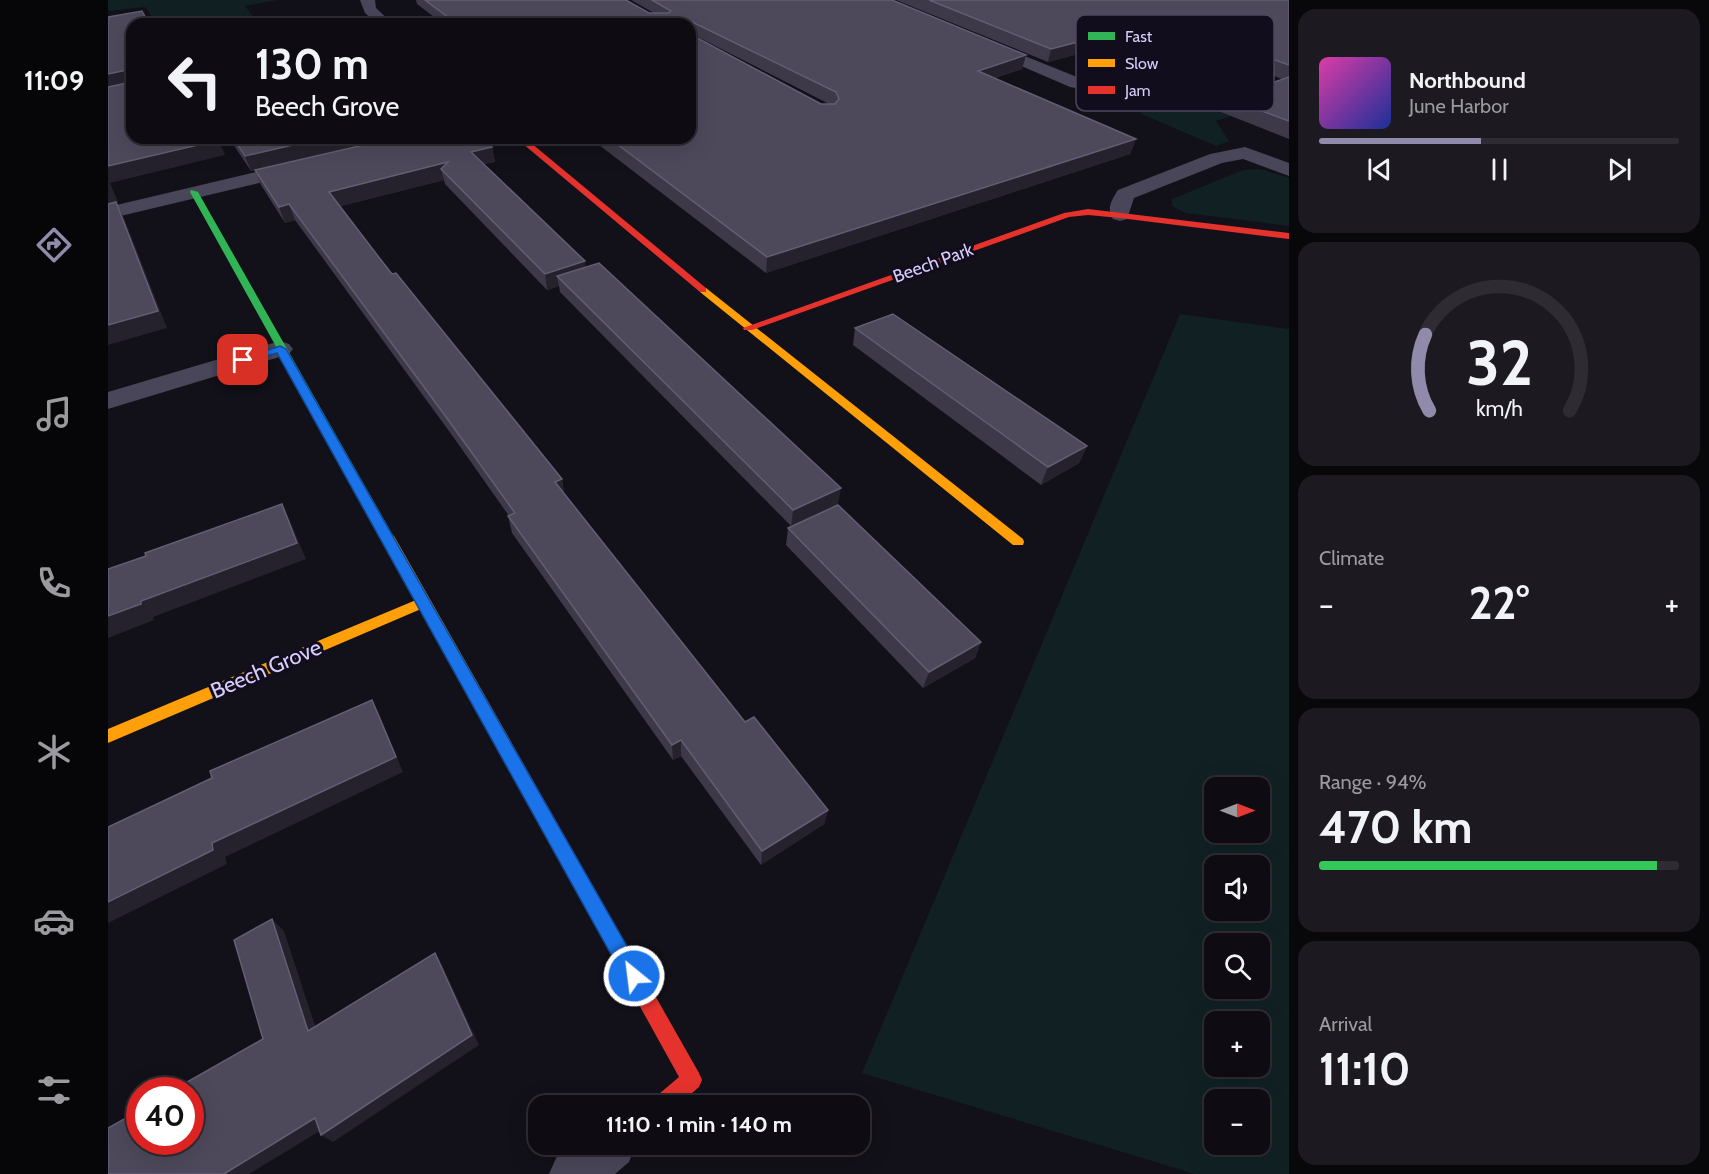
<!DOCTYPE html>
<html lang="en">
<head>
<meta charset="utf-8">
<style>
	body { margin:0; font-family:Cabin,sans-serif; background:#1c1a20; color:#f1f3f6; height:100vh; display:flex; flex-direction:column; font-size:22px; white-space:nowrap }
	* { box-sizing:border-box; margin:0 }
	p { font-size:20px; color:#9b9b9f }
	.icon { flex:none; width:33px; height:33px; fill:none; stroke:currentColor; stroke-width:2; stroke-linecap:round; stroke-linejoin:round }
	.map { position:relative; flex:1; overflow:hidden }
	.side { display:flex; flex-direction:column; gap:9px; padding:9px; background:#08070a; width:420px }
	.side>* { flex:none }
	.guide { position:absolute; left:18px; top:18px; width:570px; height:126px; border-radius:18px; box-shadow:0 6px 24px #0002,0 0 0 2px #2e2c32; background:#0e0c12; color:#f1f3f6; overflow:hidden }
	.needle { width:39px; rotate:90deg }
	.tools { position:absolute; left:1096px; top:777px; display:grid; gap:12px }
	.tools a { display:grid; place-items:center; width:66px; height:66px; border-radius:12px; background:#0e0c12; box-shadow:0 6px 24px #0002,0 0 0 2px #2e2c32; font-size:30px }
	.speed { position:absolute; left:18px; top:1077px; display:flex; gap:12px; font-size:30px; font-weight:700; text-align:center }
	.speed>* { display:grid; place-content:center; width:78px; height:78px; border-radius:50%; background:#0e0c12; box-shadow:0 6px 24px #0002,0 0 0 2px #2e2c32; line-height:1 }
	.speed .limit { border:9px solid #d22; background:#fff; color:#111 }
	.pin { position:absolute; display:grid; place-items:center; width:51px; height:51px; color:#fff; margin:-26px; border-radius:12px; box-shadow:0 3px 9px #0006 }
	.me { position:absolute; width:66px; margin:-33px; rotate:331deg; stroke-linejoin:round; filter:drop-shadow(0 0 4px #0008) }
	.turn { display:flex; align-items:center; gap:21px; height:126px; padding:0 30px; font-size:27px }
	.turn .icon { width:78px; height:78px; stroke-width:2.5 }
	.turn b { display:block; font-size:42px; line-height:51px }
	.big { font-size:45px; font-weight:700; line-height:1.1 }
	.side .tile { flex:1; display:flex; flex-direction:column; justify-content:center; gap:9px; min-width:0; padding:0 21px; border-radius:18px; background:#1c1a20 }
	.side .dial { align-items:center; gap:0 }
	.dial svg { height:156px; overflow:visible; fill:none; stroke:#2e2c32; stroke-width:7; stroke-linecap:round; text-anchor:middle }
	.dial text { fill:#f1f3f6; stroke:none }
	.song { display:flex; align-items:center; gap:18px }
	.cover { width:72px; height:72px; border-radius:9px; background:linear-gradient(135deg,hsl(320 70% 55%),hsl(230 70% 35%)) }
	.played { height:6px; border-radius:3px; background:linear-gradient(90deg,#918bab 45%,#2e2c32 45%) }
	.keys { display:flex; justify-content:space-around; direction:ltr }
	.heat { display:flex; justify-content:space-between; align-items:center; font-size:33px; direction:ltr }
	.charge { height:9px; border-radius:4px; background:linear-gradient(90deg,#34c759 94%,#2e2c32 0) }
	.trip { position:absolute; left:420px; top:1095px; width:342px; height:60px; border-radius:18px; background:#0e0c12; box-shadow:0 6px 24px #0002,0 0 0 2px #2e2c32; font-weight:700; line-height:60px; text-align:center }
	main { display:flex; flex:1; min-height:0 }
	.tabs { display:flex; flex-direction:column; width:108px; justify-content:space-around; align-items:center; background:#060507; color:#9b9b9f }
	.tabs .icon { width:42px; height:42px }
	.tabs .on { color:#918bab }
	.tabs b { font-size:27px; color:#f1f3f6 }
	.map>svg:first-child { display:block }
	.green { fill:#112123; fill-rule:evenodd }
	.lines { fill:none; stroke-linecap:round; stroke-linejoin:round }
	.street { fill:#484658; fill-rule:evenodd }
	.fast { fill:#30b455; fill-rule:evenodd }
	.slow { fill:#ff9f0a; fill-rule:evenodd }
	.jam { fill:#e5322d; fill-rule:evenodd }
	.wall { fill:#3d3948 }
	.shaded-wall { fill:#25222d }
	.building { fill:#4d495b; stroke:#625e74; stroke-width:1.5 }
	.route { fill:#1a73e8; stroke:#114b97; stroke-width:1.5 }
	.labels { text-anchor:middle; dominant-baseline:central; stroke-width:6; stroke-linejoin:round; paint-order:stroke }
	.far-street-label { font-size:18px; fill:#d6cdfa; stroke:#110d1c }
	.street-label { font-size:22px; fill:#d6cdfa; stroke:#110d1c }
	.key { fill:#110d1c; stroke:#4c475f; stroke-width:1.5 }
	.key-label { font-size:16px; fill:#d6cdfa }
</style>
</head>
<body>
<main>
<nav class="tabs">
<b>11:09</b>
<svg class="icon on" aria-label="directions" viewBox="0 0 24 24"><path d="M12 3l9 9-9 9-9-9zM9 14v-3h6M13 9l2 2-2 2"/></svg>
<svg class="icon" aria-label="music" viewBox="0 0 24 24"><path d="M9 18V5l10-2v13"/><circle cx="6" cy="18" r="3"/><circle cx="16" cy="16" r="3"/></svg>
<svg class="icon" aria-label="phone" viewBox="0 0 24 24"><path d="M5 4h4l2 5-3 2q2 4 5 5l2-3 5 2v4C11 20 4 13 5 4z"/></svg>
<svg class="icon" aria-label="climate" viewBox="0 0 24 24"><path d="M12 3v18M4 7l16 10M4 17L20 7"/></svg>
<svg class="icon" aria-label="car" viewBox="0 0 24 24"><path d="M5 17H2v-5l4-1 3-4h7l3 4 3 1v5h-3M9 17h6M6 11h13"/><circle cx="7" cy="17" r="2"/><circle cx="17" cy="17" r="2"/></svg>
<svg class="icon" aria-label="filters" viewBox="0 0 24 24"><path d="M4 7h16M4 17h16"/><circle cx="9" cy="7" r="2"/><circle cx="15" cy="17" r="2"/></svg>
</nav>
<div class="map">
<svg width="1181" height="1174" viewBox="0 0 1181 1174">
	<rect width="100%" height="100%" fill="#121018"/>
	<g class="green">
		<polygon points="0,0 169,0 137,6 151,24 49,24 37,7 0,11"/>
		<polygon points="1028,6 1181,63 1127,75 1128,84 1169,101 1108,121 1121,141 1108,146 1031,113 1056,105 965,66 1056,43"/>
		<polygon points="1152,169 1181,178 1181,226 1078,213 1064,206 1064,199 1135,170"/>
		<path d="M1072 314 1181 329V1174H1087L754 1073ZM1107 788H1152V832H1107ZM1107 866H1152V910H1107ZM1107 944H1152V988H1107ZM1107 1022H1152V1066H1107ZM1107 1100H1152V1144H1107Z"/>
	</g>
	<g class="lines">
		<g class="street">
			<polygon points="252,0 267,0 268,8 285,24 269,24 257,13"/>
			<polygon points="874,39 974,79 976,83 968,88 962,87 869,47 866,44 869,41"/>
			<path d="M1137 147 1181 163V176L1135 159 1114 163 1026 198 1019 219 1012 221 1005 219C998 209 1004 199 1010 190L1102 154Z"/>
			<polygon points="194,161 201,163 204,167 201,171 0,219 0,207"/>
			<polygon points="172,341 181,344 185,349 181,354 0,409 0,392"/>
			<polygon points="462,1144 528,1144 521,1162 507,1174 441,1174 449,1156"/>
		</g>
		<polygon class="fast" points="83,190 90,192 287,539 286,542 276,542 275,539 82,192"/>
		<g class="slow">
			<polygon points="592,288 598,288 915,539 916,542 915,545 905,545 592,292"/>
			<polygon points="281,534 286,536 402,740 404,745 402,750 396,752 390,750 313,609 0,743 0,729 308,600 275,539"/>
		</g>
		<g class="jam">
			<polygon points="408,138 417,138 598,288 598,292 592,292"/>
			<polygon points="980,209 1181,233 1181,239 1012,218 980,215 961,217 644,330 636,330 635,328 956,213"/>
			<polygon points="396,738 402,740 591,1073 594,1080 591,1087 569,1106 542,1106 545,1099 571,1077 390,750 388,745 390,740"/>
		</g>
	</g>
	<g class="wall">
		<polygon points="308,0 518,0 541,13 546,13 523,0 784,0 918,55 914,69 887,78 1028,139 1022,154 658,273 482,138 582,138 713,104 721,104 582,33 582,24 335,24 309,4"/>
		<polygon points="788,0 1181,0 1181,139 1113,112 1119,98 1174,79 1050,33 940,62"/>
		<polygon points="121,138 284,138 384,147 387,162 376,164 477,267 730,505 873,642 867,658 815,688 678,545 680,528 683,526 452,292 451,286 439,290 337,184 336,180 232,206 273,260 454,479 456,493 637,722 720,810 716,824 653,865 573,756 565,760 404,533 400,516 401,516 346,438 187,220 177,223 153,185 147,170 143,171"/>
		<polygon points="747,328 979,446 971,463 933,485 745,345"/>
	</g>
	<g class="shaded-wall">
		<polygon points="1055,20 1050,33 940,62 943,49"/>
		<polygon points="918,55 914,69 867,84 870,71"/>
		<polygon points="19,70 24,85 0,89 0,74"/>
		<polygon points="215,138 284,138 143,171 137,156"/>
		<polygon points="1028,139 1022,154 658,273 659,257"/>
		<polygon points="111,140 117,155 2,183 10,202 8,203 16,218 59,328 0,345 0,166"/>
		<polygon points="384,147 387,162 366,167 363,152"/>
		<polygon points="340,162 333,169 336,180 226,208 221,192"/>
		<polygon points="181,204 187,220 177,223 171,207"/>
		<polygon points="477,261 479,278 449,276 451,286 439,290 437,274"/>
		<polygon points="979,446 971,463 933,485 940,467"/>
		<polygon points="454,479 456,496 447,482"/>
		<polygon points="733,488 730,505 683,527 685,510"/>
		<polygon points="174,504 182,521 198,559 45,617 46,620 0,638 0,616 33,601"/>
		<polygon points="873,642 867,658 815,688 821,672"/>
		<polygon points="264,700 272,716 295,772 117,857 119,864 0,923 0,902 104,843"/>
		<polygon points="573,740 573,756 565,760 564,745"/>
		<polygon points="720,810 716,824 653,865 654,851"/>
		<polygon points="164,919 176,931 212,1041 200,1031"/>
		<polygon points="327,953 334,965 371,1045 225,1142 213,1135"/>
		<polygon points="207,1118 220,1126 141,1174 116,1174"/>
	</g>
	<g class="building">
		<polygon points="317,0 518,0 541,13 561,13 563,11 544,0 784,0 918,55 870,71 1028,139 659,257 501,138 582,138 582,34 713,104 727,104 731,99 728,92 580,20 580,24 349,24"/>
		<polygon points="821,0 1181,0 1181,65 1055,20 943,49"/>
		<polygon points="34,11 41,24 24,24 24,138 109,138 111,140 0,166 0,87 19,83 19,70 0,74 0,17"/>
		<polygon points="1181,77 1181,121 1119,98"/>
		<polygon points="125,138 215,138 137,156"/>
		<polygon points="286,138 375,138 384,147 363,152 477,261 437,274 333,169 340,162 221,192 273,260 284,274 288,273 454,479 447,482 637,722 646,717 720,810 654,851 573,740 564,745 400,516 407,513 341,421 181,204 171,207 147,170"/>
		<polygon points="8,202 50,311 0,325 0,204"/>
		<polygon points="491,263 733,488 685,510 449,276"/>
		<polygon points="785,314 979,446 940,467 747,328"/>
		<polygon points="174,504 189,543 33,601 33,604 0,616 0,569 38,556 37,553"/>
		<polygon points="730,505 873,642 821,672 680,528"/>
		<polygon points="264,700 288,757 104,843 105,850 0,902 0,827 104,778 102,771"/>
		<polygon points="164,919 200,1031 327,953 364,1035 213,1135 207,1118 116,1174 0,1174 0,1128 32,1110 32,1142 82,1142 82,1090 65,1090 155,1039 126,940"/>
	</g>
	<polygon class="route" points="172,346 178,349 532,969 535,976 532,983 526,985 519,983 169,353 135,363 130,360"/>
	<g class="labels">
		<g class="far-street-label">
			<text transform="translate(825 263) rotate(-20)">Beech Park</text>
		</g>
		<g class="street-label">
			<text transform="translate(158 669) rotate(-23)">Beech Grove</text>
		</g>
	</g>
	<rect x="968" y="15" width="198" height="96" rx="9" class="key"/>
	<rect x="980" y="32" width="27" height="8" fill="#30b455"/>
	<rect x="980" y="59" width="27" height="8" fill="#ff9f0a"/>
	<rect x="980" y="86" width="27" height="8" fill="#e5322d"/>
	<g class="key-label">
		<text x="1017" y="42">Fast</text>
		<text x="1017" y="69">Slow</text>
		<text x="1017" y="96">Jam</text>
	</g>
</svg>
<div class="tools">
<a><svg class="needle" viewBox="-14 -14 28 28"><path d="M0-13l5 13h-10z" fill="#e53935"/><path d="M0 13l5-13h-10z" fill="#9b9b9f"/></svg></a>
<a><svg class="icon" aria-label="sound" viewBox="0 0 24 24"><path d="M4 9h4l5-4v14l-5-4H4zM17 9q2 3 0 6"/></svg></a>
<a><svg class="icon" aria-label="search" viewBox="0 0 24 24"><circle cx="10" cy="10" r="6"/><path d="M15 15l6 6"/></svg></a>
<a>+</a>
<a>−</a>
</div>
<div class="speed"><div class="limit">40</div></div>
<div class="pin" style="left:135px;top:360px;background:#d93025"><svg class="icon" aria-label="arrive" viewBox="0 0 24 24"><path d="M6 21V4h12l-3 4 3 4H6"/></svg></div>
<svg class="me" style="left:526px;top:976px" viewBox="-20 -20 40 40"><circle r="17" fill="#1a73e8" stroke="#fff" stroke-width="3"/><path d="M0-11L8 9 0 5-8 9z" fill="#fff"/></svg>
<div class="trip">11:10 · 1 min · 140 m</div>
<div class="guide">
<div class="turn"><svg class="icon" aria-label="left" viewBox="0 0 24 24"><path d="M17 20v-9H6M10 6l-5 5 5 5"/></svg><div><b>130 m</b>Beech Grove</div></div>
</div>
</div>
<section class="side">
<div class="tile">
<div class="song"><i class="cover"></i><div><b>Northbound</b><p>June Harbor</p></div></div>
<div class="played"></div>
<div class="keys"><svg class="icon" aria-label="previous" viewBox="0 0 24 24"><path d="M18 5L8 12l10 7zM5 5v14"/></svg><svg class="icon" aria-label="pause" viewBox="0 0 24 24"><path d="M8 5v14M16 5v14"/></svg><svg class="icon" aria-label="next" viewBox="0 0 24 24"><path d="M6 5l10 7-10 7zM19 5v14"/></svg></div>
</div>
<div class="tile dial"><svg viewBox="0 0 100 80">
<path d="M14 69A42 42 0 1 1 86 69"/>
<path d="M14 69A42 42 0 0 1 12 30" stroke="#918bab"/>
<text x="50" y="56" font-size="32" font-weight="700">32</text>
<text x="50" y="72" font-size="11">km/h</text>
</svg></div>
<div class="tile"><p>Climate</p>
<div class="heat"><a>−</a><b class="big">22°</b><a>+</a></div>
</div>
<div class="tile"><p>Range · 94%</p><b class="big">470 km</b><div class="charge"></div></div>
<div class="tile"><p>Arrival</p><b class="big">11:10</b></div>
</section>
</main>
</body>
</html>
